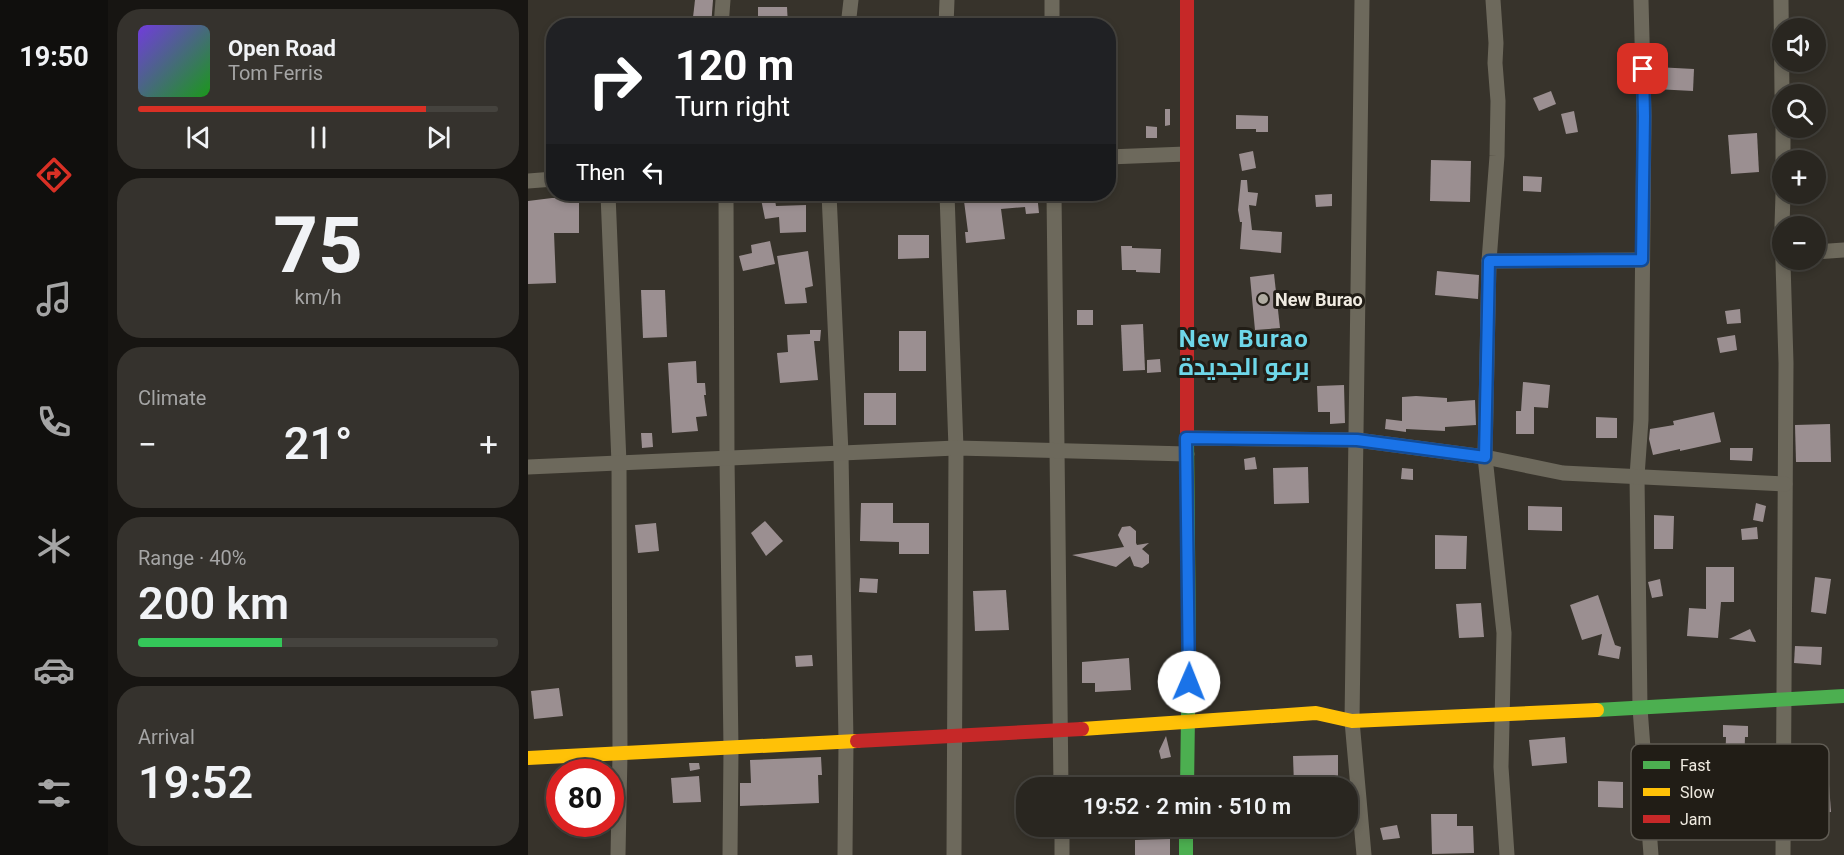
<!DOCTYPE html>
<html lang="en">
<head>
<meta charset="utf-8">
<style>
	body { margin:0; font-family:Roboto,Cairo,sans-serif; background:#35322d; color:#f1f3f6; height:100vh; display:flex; flex-direction:column; font-size:22px; white-space:nowrap }
	* { box-sizing:border-box; margin:0 }
	p { font-size:20px; color:#a5a5a5 }
	.icon { flex:none; width:33px; height:33px; fill:none; stroke:currentColor; stroke-width:2; stroke-linecap:round; stroke-linejoin:round }
	.map { position:relative; flex:1; overflow:hidden }
	.panel { display:flex; flex-direction:column; gap:9px; padding:9px; background:#171512; width:420px }
	.panel>* { flex:none }
	.guide { position:absolute; left:18px; top:18px; width:570px; height:183px; border-radius:24px; box-shadow:0 3px 9px #0003,0 0 0 2px #45433e; background:#202124; color:#fff; overflow:hidden }
	.fabs { position:absolute; left:1244px; top:18px; display:grid; gap:12px }
	.fabs a { display:grid; place-items:center; width:54px; height:54px; border-radius:50%; background:#292620; box-shadow:0 3px 9px #0003,0 0 0 2px #45433e; font-size:30px }
	.speed { position:absolute; left:18px; top:759px; display:flex; gap:12px; font-size:30px; font-weight:700; text-align:center }
	.speed>* { display:grid; place-content:center; width:78px; height:78px; border-radius:50%; background:#292620; box-shadow:0 3px 9px #0003,0 0 0 2px #45433e; line-height:1 }
	.speed .limit { border:9px solid #d22; background:#fff; color:#111 }
	.pin { position:absolute; display:grid; place-items:center; width:51px; height:51px; color:#fff; margin:-26px; border-radius:12px; box-shadow:0 3px 9px #0006 }
	.me { position:absolute; width:66px; margin:-33px; rotate:1deg; stroke-linejoin:round; filter:drop-shadow(0 0 4px #0008) }
	.turn { display:flex; align-items:center; gap:21px; height:126px; padding:0 30px; font-size:27px }
	.turn .icon { width:78px; height:78px; stroke-width:2.5 }
	.turn b { display:block; font-size:42px; line-height:51px }
	.then { display:flex; align-items:center; height:57px; padding:0 30px; background:#0003; gap:12px; font-size:22px }
	.big { font-size:45px; font-weight:600; line-height:1.1 }
	.panel .card { flex:1; display:flex; flex-direction:column; justify-content:center; gap:9px; min-width:0; padding:0 21px; border-radius:24px; background:#35322d }
	.panel .dial { align-items:center; gap:0 }
	.dial b { font-size:78px; line-height:1 }
	.song { display:flex; align-items:center; gap:18px }
	.cover { width:72px; height:72px; border-radius:9px; background:linear-gradient(135deg,hsl(260 70% 55%),hsl(120 70% 35%)) }
	.played { height:6px; border-radius:3px; background:linear-gradient(90deg,#d93025 80%,#45433e 80%) }
	.keys { display:flex; justify-content:space-around; direction:ltr }
	.heat { display:flex; justify-content:space-between; align-items:center; font-size:33px; direction:ltr }
	.charge { height:9px; border-radius:4px; background:linear-gradient(90deg,#34c759 40%,#45433e 0) }
	.trip { position:absolute; left:488px; top:777px; width:342px; height:60px; border-radius:24px; background:#292620; box-shadow:0 3px 9px #0003,0 0 0 2px #45433e; font-weight:600; line-height:60px; text-align:center }
	main { display:flex; flex:1; min-height:0 }
	.dock { display:flex; flex-direction:column; width:108px; justify-content:space-around; align-items:center; background:#100f0d; color:#a5a5a5 }
	.dock .icon { width:42px; height:42px }
	.dock .selected { color:#d93025 }
	.dock b { font-size:27px; color:#f1f3f6 }
	.map>svg:first-child { display:block }
	.building { fill:#9b8f91 }
	.lines { fill:none; stroke-linecap:round; stroke-linejoin:round }
	.street { stroke:#6d695c; stroke-width:15 }
	.fast { stroke:#4caf50; stroke-width:14 }
	.slow { stroke:#ffc107; stroke-width:14 }
	.jam { stroke:#c62828; stroke-width:14 }
	.route-casing { stroke:#114b97; stroke-width:15 }
	.route { stroke:#1a73e8; stroke-width:10 }
	.poi-dot { fill:#afaba1; stroke:#211d16; stroke-width:2 }
	.labels { text-anchor:middle; dominant-baseline:central; stroke-width:6; stroke-linejoin:round; paint-order:stroke }
	.poi-label { font-size:18px; font-weight:bold; fill:#f0ebe1; stroke:#211d16; text-anchor:start }
	.district-label { font-size:24px; font-weight:bold; letter-spacing:1.5px; fill:#6ed7e9; stroke:#211d16 }
	.key { fill:#211d16; stroke:#5f5b53; stroke-width:1.5 }
	.key-label { font-size:16px; fill:#f0ebe1 }
</style>
</head>
<body>
<main>
<nav class="dock">
<b>19:50</b>
<svg class="icon selected" aria-label="directions" viewBox="0 0 24 24"><path d="M12 3l9 9-9 9-9-9zM9 14v-3h6M13 9l2 2-2 2"/></svg>
<svg class="icon" aria-label="music" viewBox="0 0 24 24"><path d="M9 18V5l10-2v13"/><circle cx="6" cy="18" r="3"/><circle cx="16" cy="16" r="3"/></svg>
<svg class="icon" aria-label="phone" viewBox="0 0 24 24"><path d="M5 4h4l2 5-3 2q2 4 5 5l2-3 5 2v4C11 20 4 13 5 4z"/></svg>
<svg class="icon" aria-label="climate" viewBox="0 0 24 24"><path d="M12 3v18M4 7l16 10M4 17L20 7"/></svg>
<svg class="icon" aria-label="car" viewBox="0 0 24 24"><path d="M5 17H2v-5l4-1 3-4h7l3 4 3 1v5h-3M9 17h6M6 11h13"/><circle cx="7" cy="17" r="2"/><circle cx="17" cy="17" r="2"/></svg>
<svg class="icon" aria-label="filters" viewBox="0 0 24 24"><path d="M4 7h16M4 17h16"/><circle cx="9" cy="7" r="2"/><circle cx="15" cy="17" r="2"/></svg>
</nav>
<section class="panel">
<div class="card">
<div class="song"><i class="cover"></i><div><b>Open Road</b><p>Tom Ferris</p></div></div>
<div class="played"></div>
<div class="keys"><svg class="icon" aria-label="previous" viewBox="0 0 24 24"><path d="M18 5L8 12l10 7zM5 5v14"/></svg><svg class="icon" aria-label="pause" viewBox="0 0 24 24"><path d="M8 5v14M16 5v14"/></svg><svg class="icon" aria-label="next" viewBox="0 0 24 24"><path d="M6 5l10 7-10 7zM19 5v14"/></svg></div>
</div>
<div class="card dial"><b>75</b><p>km/h</p></div>
<div class="card"><p>Climate</p>
<div class="heat"><a>−</a><b class="big">21°</b><a>+</a></div>
</div>
<div class="card"><p>Range · 40%</p><b class="big">200 km</b><div class="charge"></div></div>
<div class="card"><p>Arrival</p><b class="big">19:52</b></div>
</section>
<div class="map">
<svg width="1316" height="855" viewBox="0 0 1316 855">
	<rect width="100%" height="100%" fill="#37332b"/>
	<g class="building">
		<polygon points="167,0 185,0 183,26 164,26"/>
		<polygon points="230,7 259,7 260,26 230,26"/>
		<polygon points="1128,67 1166,69 1165,91 1127,89"/>
		<polygon points="1023,91 1028,104 1011,111 1005,98"/>
		<polygon points="637,109 642,109 642,125 637,126"/>
		<polygon points="1046,111 1050,132 1038,134 1033,114"/>
		<polygon points="708,115 740,116 740,132 728,132 728,129 708,129"/>
		<polygon points="618,126 629,127 629,138 618,138"/>
		<polygon points="1229,133 1231,172 1203,174 1200,135"/>
		<polygon points="725,151 728,168 714,171 711,154"/>
		<polygon points="903,160 943,161 942,202 902,201"/>
		<polygon points="995,176 1014,177 1013,192 995,191"/>
		<polygon points="713,180 719,180 720,192 730,193 728,206 721,205 724,230 754,232 753,253 712,249 714,222 712,222 710,210"/>
		<polygon points="232,194 246,194 248,206 278,205 278,232 252,233 251,217 237,219"/>
		<polygon points="466,194 509,194 511,213 498,214 497,207 473,209 477,239 438,243 437,232 440,232 436,201 466,198"/>
		<polygon points="804,194 804,206 788,207 787,195"/>
		<polygon points="24,198 51,198 51,233 26,233 28,283 0,284 0,201"/>
		<polygon points="370,235 401,235 401,258 370,259"/>
		<polygon points="242,241 247,264 215,271 211,256 224,253 223,245"/>
		<polygon points="593,246 604,246 604,248 633,249 632,273 608,272 608,270 594,270"/>
		<polygon points="280,251 285,286 277,288 279,303 257,304 249,256"/>
		<polygon points="909,271 951,275 950,299 907,295"/>
		<polygon points="746,274 752,328 727,330 722,277"/>
		<polygon points="113,290 137,290 139,337 115,338"/>
		<polygon points="1212,309 1213,323 1199,324 1197,311"/>
		<rect x="549" y="310" width="16" height="15"/>
		<polygon points="615,324 617,370 595,371 593,325"/>
		<polygon points="282,330 293,330 292,341 286,341 290,380 252,383 249,353 260,352 259,335 282,334"/>
		<rect x="371" y="331" width="27" height="40"/>
		<polygon points="1207,335 1209,350 1192,353 1189,338"/>
		<polygon points="632,359 633,372 619,373 619,360"/>
		<polygon points="168,361 169,383 177,383 178,395 176,395 179,416 168,417 170,431 144,433 140,363"/>
		<polygon points="995,382 1022,385 1020,408 1006,407 1006,434 988,434 988,411 993,411"/>
		<polygon points="816,385 817,423 802,424 802,412 790,412 789,386"/>
		<rect x="336" y="393" width="32" height="32"/>
		<polygon points="888,396 919,398 919,402 947,400 948,425 917,427 917,431 878,429 878,432 857,429 858,419 874,421 874,397"/>
		<polygon points="1186,412 1193,442 1152,451 1152,449 1125,455 1121,439 1122,429 1146,425 1145,421"/>
		<polygon points="1068,417 1089,418 1089,438 1068,438"/>
		<polygon points="1302,424 1303,462 1268,462 1267,425"/>
		<polygon points="113,433 124,433 125,447 114,448"/>
		<polygon points="1202,448 1225,448 1224,461 1202,460"/>
		<polygon points="727,457 729,469 717,470 716,459"/>
		<polygon points="780,467 781,503 746,504 745,468"/>
		<polygon points="874,468 885,469 885,480 873,479"/>
		<polygon points="333,503 365,503 365,523 401,523 401,554 371,554 371,542 332,541"/>
		<polygon points="1228,503 1238,506 1235,522 1225,520"/>
		<polygon points="1000,506 1034,507 1034,531 1000,530"/>
		<polygon points="1126,515 1146,516 1145,549 1126,549"/>
		<polygon points="237,521 255,541 238,556 223,533"/>
		<polygon points="128,523 131,551 110,553 107,525"/>
		<polygon points="602,526 608,531 608,543 609,545 621,543 614,549 621,555 621,563 614,568 606,566 602,556 588,567 544,555 596,547 590,535 594,527"/>
		<polygon points="1229,527 1230,539 1214,540 1213,529"/>
		<polygon points="907,535 939,536 938,569 907,569"/>
		<polygon points="1178,567 1206,567 1206,602 1193,602 1190,638 1159,636 1161,608 1178,609"/>
		<polygon points="1287,577 1303,579 1298,614 1283,612"/>
		<polygon points="332,578 350,579 349,593 331,592"/>
		<polygon points="1132,579 1135,596 1124,598 1120,582"/>
		<polygon points="478,590 481,630 447,631 445,591"/>
		<polygon points="1070,595 1087,645 1093,647 1091,659 1070,655 1074,634 1054,640 1042,605"/>
		<polygon points="953,603 956,637 931,638 928,604"/>
		<polygon points="1222,629 1228,642 1201,639"/>
		<polygon points="1267,646 1294,647 1293,665 1266,663"/>
		<polygon points="284,655 285,666 268,667 267,656"/>
		<polygon points="601,658 603,690 567,692 567,683 554,683 554,662"/>
		<polygon points="31,688 35,716 6,719 3,691"/>
		<polygon points="1195,725 1220,726 1220,737 1217,737 1216,767 1197,766 1198,737 1195,737"/>
		<polygon points="638,736 643,757 633,759 631,751"/>
		<polygon points="1037,737 1039,763 1004,766 1001,740"/>
		<polygon points="810,755 810,785 766,785 765,756"/>
		<polygon points="293,757 294,775 290,775 291,803 212,806 212,783 223,783 222,760"/>
		<polygon points="161,763 171,763 172,769 162,771"/>
		<polygon points="171,776 173,802 145,803 143,778"/>
		<polygon points="1070,781 1095,782 1095,808 1070,807"/>
		<polygon points="1301,784 1303,812 1266,814 1265,786"/>
		<polygon points="903,814 929,814 929,826 945,826 946,853 904,854"/>
		<polygon points="869,825 872,838 855,840 852,828"/>
		<polygon points="642,839 642,855 607,855 607,840"/>
	</g>
	<g class="lines">
		<g class="street">
			<polyline points="524,0 524,26"/>
			<polyline points="834,0 824,721 836,855"/>
			<polyline points="965,0 968,43 967,63 970,101 969,156 961,261 957,457 976,633 973,767 979,855"/>
			<polyline points="1113,0 1116,116 1113,420 1109,476 1112,708 1123,855"/>
			<polyline points="1253,0 1254,94"/>
			<polyline points="193,26 195,0"/>
			<polyline points="320,26 323,0"/>
			<polyline points="418,26 419,0"/>
			<polyline points="1255,128 1255,160"/>
			<polyline points="580,157 658,154"/>
			<polyline points="0,181 26,179"/>
			<polyline points="80,194 91,463 92,754 90,855"/>
			<polyline points="198,194 199,458 203,749 202,855"/>
			<polyline points="301,194 313,453 318,742 317,855"/>
			<polyline points="419,194 428,448 426,855"/>
			<polyline points="526,194 533,788"/>
			<polyline points="1254,226 1255,194"/>
			<polyline points="1254,229 1258,363 1255,855"/>
			<polyline points="1287,252 1316,250"/>
			<polyline points="961,261 1114,260"/>
			<polyline points="659,438 829,440 957,457 1035,473 1257,484"/>
			<polyline points="0,467 428,448 659,454"/>
			<polyline points="534,826 534,855"/>
		</g>
		<g class="fast">
			<polyline points="1069,710 1316,696"/>
			<polyline points="659,788 661,643 659,441"/>
			<polyline points="658,826 658,855"/>
		</g>
		<g class="slow">
			<polyline points="554,729 788,713 824,721 1069,710"/>
			<polyline points="0,758 329,741"/>
		</g>
		<g class="jam">
			<polyline points="659,0 659,441"/>
			<polyline points="329,741 554,729"/>
		</g>
	</g>
	<g class="lines">
		<defs>
			<polyline id="route" points="661,682 658,438 829,440 957,457 961,261 1114,260 1116,116 1115,69"/>
		</defs>
		<use href="#route" class="route-casing"/>
		<use href="#route" class="route"/>
	</g>
	<circle class="poi-dot" cx="735" cy="299" r="6"/>
	<g class="labels">
		<g class="poi-label">
			<text x="747" y="299">New Burao</text>
		</g>
		<g class="district-label">
			<text x="716" y="339">New Burao<tspan x="716" dy="28">برعو الجديدة</tspan></text>
		</g>
	</g>
	<rect x="1103" y="744" width="198" height="96" rx="9" class="key"/>
	<rect x="1115" y="761" width="27" height="8" fill="#4caf50"/>
	<rect x="1115" y="788" width="27" height="8" fill="#ffc107"/>
	<rect x="1115" y="815" width="27" height="8" fill="#c62828"/>
	<g class="key-label">
		<text x="1152" y="771">Fast</text>
		<text x="1152" y="798">Slow</text>
		<text x="1152" y="825">Jam</text>
	</g>
</svg>
<div class="fabs">
<a><svg class="icon" aria-label="sound" viewBox="0 0 24 24"><path d="M4 9h4l5-4v14l-5-4H4zM17 9q2 3 0 6"/></svg></a>
<a><svg class="icon" aria-label="search" viewBox="0 0 24 24"><circle cx="10" cy="10" r="6"/><path d="M15 15l6 6"/></svg></a>
<a>+</a>
<a>−</a>
</div>
<div class="speed"><div class="limit">80</div></div>
<div class="pin" style="left:1115px;top:69px;background:#d93025"><svg class="icon" aria-label="arrive" viewBox="0 0 24 24"><path d="M6 21V4h12l-3 4 3 4H6"/></svg></div>
<svg class="me" style="left:661px;top:682px" viewBox="-20 -20 40 40"><circle r="19" fill="#fff"/><path d="M0-13L10 11 0 6-10 11z" fill="#1a73e8"/></svg>
<div class="trip">19:52 · 2 min · 510 m</div>
<div class="guide">
<div class="turn"><svg class="icon" aria-label="right" viewBox="0 0 24 24"><path d="M7 20v-9h11M14 6l5 5-5 5"/></svg><div><b>120 m</b>Turn right</div></div>
<div class="then">Then<svg class="icon" aria-label="left" viewBox="0 0 24 24"><path d="M17 20v-9H6M10 6l-5 5 5 5"/></svg></div>
</div>
</div>
</main>
</body>
</html>
